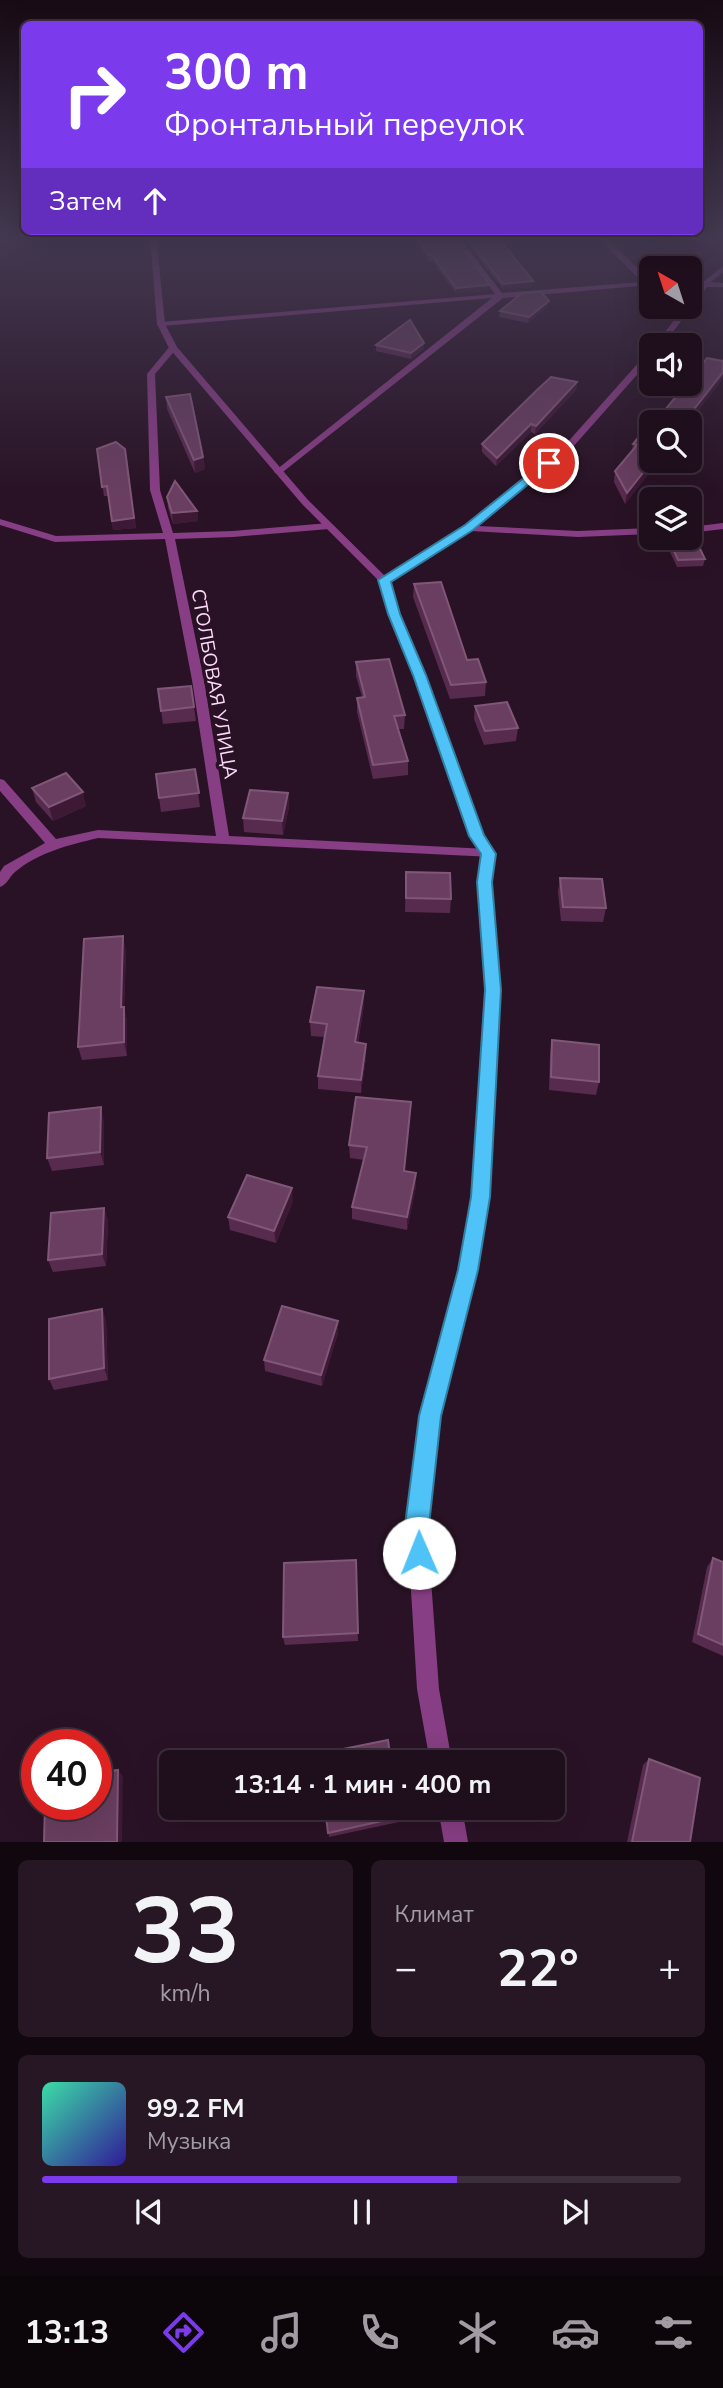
<!DOCTYPE html>
<html lang="ru">
<head>
<meta charset="utf-8">
<style>
	body { margin:0; font-family:"Nunito Sans",sans-serif; background:#271725; color:#f1f3f6; height:100vh; display:flex; flex-direction:column; font-size:26px; white-space:nowrap }
	* { box-sizing:border-box; margin:0 }
	p { font-size:23px; color:#a19ca3 }
	.icon { flex:none; width:38px; height:38px; fill:none; stroke:currentColor; stroke-width:2; stroke-linecap:round; stroke-linejoin:round }
	.map { position:relative; height:1842px; overflow:hidden }
	.drawer { display:flex; flex-direction:column; gap:18px; padding:18px; background:#11080f; flex:1 }
	.drawer>* { flex:none }
	.hud { position:absolute; left:21px; top:21px; width:682px; height:214px; border-radius:10px; box-shadow:0 7px 28px #0002,0 0 0 2px #3c2e3b; background:#7c3aed; color:#fff; overflow:hidden }
	.needle { width:46px; rotate:321deg }
	.controls { position:absolute; left:639px; top:256px; display:grid; gap:14px }
	.controls a { display:grid; place-items:center; width:63px; height:63px; border-radius:10px; background:#1f0e1c; box-shadow:0 7px 28px #0002,0 0 0 2px #3c2e3b; font-size:35px }
	.speed { position:absolute; left:21px; top:1729px; display:flex; gap:14px; font-size:35px; font-weight:700; text-align:center }
	.speed>* { display:grid; place-content:center; width:91px; height:91px; border-radius:50%; background:#1f0e1c; box-shadow:0 7px 28px #0002,0 0 0 2px #3c2e3b; line-height:1 }
	.speed .limit { border:10px solid #d22; background:#fff; color:#111 }
	.pin { position:absolute; display:grid; place-items:center; width:60px; height:60px; color:#fff; margin:-30px; border:4px solid #fff; border-radius:50%; box-shadow:0 2px 7px #0007 }
	.me { position:absolute; width:77px; margin:-38px; rotate:359deg; stroke-linejoin:round; filter:drop-shadow(0 0 5px #0008) }
	.turn { display:flex; align-items:center; gap:24px; height:147px; padding:0 28px; font-size:32px }
	.turn .icon { width:91px; height:91px; stroke-width:2.5 }
	.turn b { display:block; font-size:49px; line-height:60px }
	.then { display:flex; align-items:center; height:66px; padding:0 28px; background:#0003; gap:14px; font-size:26px }
	.big { font-size:52px; font-weight:700; line-height:1.1 }
	.drawer .card { flex:1; display:flex; flex-direction:column; justify-content:center; gap:10px; min-width:0; padding:0 24px; border-radius:10px; background:#271725 }
	.drawer .dial { align-items:center; gap:0 }
	.dial b { font-size:91px; line-height:1 }
	.song { display:flex; align-items:center; gap:21px }
	.cover { width:84px; height:84px; border-radius:10px; background:linear-gradient(135deg,hsl(160 70% 55%),hsl(250 70% 35%)) }
	.played { height:7px; border-radius:4px; background:linear-gradient(90deg,#7c3aed 65%,#3c2e3b 65%) }
	.keys { display:flex; justify-content:space-around; direction:ltr }
	.heat { display:flex; justify-content:space-between; align-items:center; font-size:38px; direction:ltr }
	.drawer .tiles { flex:1; display:grid; gap:18px; grid-template-columns:1fr 1fr }
	.card:last-child { grid-column:span 2 }
	.trip { position:absolute; left:159px; top:1750px; width:406px; height:70px; border-radius:10px; background:#1f0e1c; box-shadow:0 7px 28px #0002,0 0 0 2px #3c2e3b; font-weight:700; line-height:70px; text-align:center }
	.tabs { display:flex; height:112px; justify-content:space-around; align-items:center; background:#0c060b; color:#a19ca3 }
	.tabs .icon { width:49px; height:49px }
	.tabs .current { color:#7c3aed }
	.tabs b { font-size:32px; color:#f1f3f6 }
	.map>svg:first-child { display:block }
	.lines { fill:none; stroke-linecap:round; stroke-linejoin:round }
	.minor { fill:#873e84; fill-rule:evenodd }
	.tertiary { fill:#873e84; fill-rule:evenodd }
	.wall { fill:#572b4e }
	.shaded-wall { fill:#3d1936 }
	.building { fill:#693e60; stroke:#805778; stroke-width:2 }
	.route { fill:#4fc3f7; stroke:#337fa1; stroke-width:2 }
	.labels { text-anchor:middle; dominant-baseline:central; stroke-width:7; stroke-linejoin:round; paint-order:stroke }
	.street-label { font-size:19px; fill:#fedbfa; stroke:#291225 }
</style>
</head>
<body>
<div class="map">
<svg width="723" height="1842" viewBox="0 0 723 1842">
	<rect width="100%" height="100%" fill="#291225"/>
	<g class="lines">
		<g class="minor">
			<polygon points="451,234 457,234 502,293 642,282 595,234 602,234 651,281 651,285 503,298 279,475 274,472 276,470 492,298 161,326 157,324 161,322 495,294"/>
			<polygon points="723,266 723,272 711,282 723,283 723,287 707,287 663,345 655,345 685,306 690,306 690,301 700,286 690,286 690,282 703,282"/>
			<path d="M170 346 177 348 155 374 160 490 173 533 233 531 329 523 334 526 329 529 233 537 175 539 204 680 229 836 488 849 493 851 495 854 493 857 98 838C69 845 39 852 15 872 9 877 8 884 0 887V872L4 866 45 843 0 791V779L4 780 56 839 98 830 216 836 192 680 165 539 55 542 0 525V519L56 536 163 533 150 490 147 374Z"/>
			<polygon points="648,352 651,352 651,359 572,448 478,526 578,531 651,528 651,534 578,537 471,531 388,582 380,582 380,578 466,526 566,444"/>
			<polygon points="723,523 723,529 690,533 690,527"/>
		</g>
		<g class="tertiary">
			<polygon points="150,234 156,234 165,324 177,347 308,500 389,580 399,614 426,675 482,835 495,854 492,882 500,990 488,1197 477,1270 440,1416 427,1525 439,1689 452,1762 430,1762 417,1689 407,1525 420,1416 459,1270 472,1197 486,990 478,882 481,854 469,836 414,675 389,614 379,581 302,504 169,348 157,324"/>
			<polygon points="438,1808 462,1808 468,1842 444,1842"/>
		</g>
	</g>
	<g class="wall">
		<polygon points="401,234 452,234 490,285 489,291 456,293 432,261 429,261 415,240 405,241"/>
		<polygon points="459,234 495,234 532,287 503,289"/>
		<polygon points="548,306 528,323 499,317 500,311"/>
		<polygon points="376,345 424,349 411,359 376,351"/>
		<polygon points="577,382 576,390 535,434 531,432 496,466 482,452 482,444"/>
		<polygon points="166,397 203,457 205,469 195,473 167,409"/>
		<polygon points="651,422 651,460 659,460 625,504 614,482 615,471 632,451 633,444"/>
		<polygon points="97,449 125,449 136,528 113,530 109,496 104,496"/>
		<polygon points="167,497 197,511 198,521 173,524 168,508"/>
		<polygon points="663,537 690,537 705,559 703,566 677,567"/>
		<polygon points="414,584 467,660 486,682 485,696 450,699 413,597"/>
		<polygon points="356,662 405,715 404,729 398,729 408,761 408,775 373,779 357,712 357,698 362,697 356,676"/>
		<polygon points="191,686 196,721 163,724 158,689"/>
		<polygon points="475,706 518,728 516,741 484,745 474,719"/>
		<polygon points="195,769 200,807 161,812 159,798"/>
		<polygon points="32,788 86,806 53,821 36,802"/>
		<polygon points="288,793 289,807 283,835 244,832 243,818"/>
		<polygon points="406,872 451,899 450,913 405,912"/>
		<polygon points="560,878 606,908 603,922 561,921 558,892"/>
		<polygon points="126,950 124,1008 127,1021 127,1056 82,1060 78,1047"/>
		<polygon points="364,1005 358,1043 366,1057 361,1093 318,1089 318,1076 324,1037 311,1036 310,1022"/>
		<polygon points="552,1040 599,1082 596,1095 549,1090 550,1054"/>
		<polygon points="410,1115 404,1171 416,1186 407,1230 352,1219 352,1207 364,1160 350,1158 349,1145"/>
		<polygon points="104,1121 104,1165 52,1171 47,1158"/>
		<polygon points="293,1201 276,1243 230,1230 228,1217"/>
		<polygon points="104,1208 108,1221 106,1266 53,1272 48,1260"/>
		<polygon points="102,1309 106,1321 108,1380 54,1390 49,1379"/>
		<polygon points="338,1321 338,1333 322,1386 265,1371 264,1360"/>
		<polygon points="713,1558 723,1562 723,1656 692,1642 707,1567"/>
		<polygon points="356,1560 358,1641 285,1645 283,1637"/>
		<polygon points="649,1759 690,1842 627,1842 643,1765"/>
		<polygon points="325,1808 400,1817 399,1822 329,1837"/>
	</g>
	<g class="shaded-wall">
		<polygon points="415,234 415,240 405,241 406,235"/>
		<polygon points="533,281 532,287 503,289 503,284"/>
		<polygon points="490,285 489,291 456,293 456,288"/>
		<polygon points="549,301 548,306 528,323 529,317"/>
		<polygon points="424,343 424,349 411,359 411,353"/>
		<polygon points="723,372 723,379 690,422 684,422"/>
		<polygon points="577,382 576,390 535,434 536,426"/>
		<polygon points="531,424 531,432 496,466 497,458"/>
		<polygon points="203,457 205,469 195,473 194,460"/>
		<polygon points="653,460 659,460 625,504 627,493"/>
		<polygon points="197,511 198,521 173,524 172,513"/>
		<polygon points="134,518 136,528 113,530 112,521"/>
		<polygon points="83,792 86,806 53,821 49,807"/>
		<polygon points="288,793 289,807 283,835 282,821"/>
		<polygon points="123,936 126,950 124,1007 127,1021 127,1056 124,1042 121,1007"/>
		<polygon points="364,991 364,1005 355,1056 355,1042"/>
		<polygon points="366,1044 366,1057 361,1093 361,1080"/>
		<polygon points="101,1107 104,1121 104,1165 100,1152"/>
		<polygon points="416,1173 416,1186 407,1230 407,1217"/>
		<polygon points="292,1188 293,1201 276,1243 274,1231"/>
		<polygon points="104,1208 108,1221 106,1266 102,1254"/>
		<polygon points="102,1309 106,1321 108,1380 104,1368"/>
		<polygon points="338,1321 338,1333 322,1386 321,1375"/>
		<polygon points="118,1770 123,1776 122,1842 117,1842"/>
	</g>
	<g class="building">
		<polygon points="405,234 452,234 490,285 456,288 432,255 429,255 415,234 406,235"/>
		<polygon points="464,234 495,234 533,281 503,284"/>
		<polygon points="541,292 549,301 529,317 500,311 522,293"/>
		<polygon points="410,320 424,343 411,353 376,345"/>
		<polygon points="707,358 723,361 723,372 684,422 651,422 662,410 665,410 687,383 690,383 690,379"/>
		<polygon points="551,377 577,382 536,426 531,424 497,458 482,444 537,390"/>
		<polygon points="190,394 203,457 194,460 166,397"/>
		<polygon points="651,422 651,460 653,460 627,493 615,471 637,445 633,444"/>
		<polygon points="116,442 125,449 134,518 112,521 107,486 102,487 97,449"/>
		<polygon points="175,481 197,511 172,513 167,497"/>
		<polygon points="690,528 705,559 678,560 668,537 690,537"/>
		<polygon points="441,582 467,660 478,659 486,682 451,685 414,584"/>
		<polygon points="389,659 405,715 394,716 408,761 373,765 357,698 365,697 356,662"/>
		<polygon points="191,686 194,707 161,711 158,689"/>
		<polygon points="507,702 518,728 485,731 475,706"/>
		<polygon points="195,769 199,793 159,798 156,774"/>
		<polygon points="66,773 83,792 49,807 32,788"/>
		<polygon points="250,790 288,793 282,821 243,818"/>
		<polygon points="406,872 450,873 451,899 406,898"/>
		<polygon points="560,878 602,879 606,908 563,907"/>
		<polygon points="123,936 121,1007 124,1007 124,1042 78,1047 84,939"/>
		<polygon points="317,987 364,991 355,1042 366,1044 361,1080 318,1076 327,1024 310,1022"/>
		<polygon points="552,1040 599,1045 599,1082 551,1077"/>
		<polygon points="356,1097 411,1102 404,1171 416,1173 407,1217 352,1207 367,1147 349,1145"/>
		<polygon points="101,1107 100,1152 47,1158 49,1113"/>
		<polygon points="247,1175 292,1188 274,1231 228,1217"/>
		<polygon points="104,1208 102,1254 48,1260 51,1213"/>
		<polygon points="282,1306 338,1321 321,1375 264,1360"/>
		<polygon points="102,1309 104,1368 49,1379 49,1319"/>
		<polygon points="713,1558 723,1562 723,1645 698,1634"/>
		<polygon points="356,1560 358,1633 283,1637 284,1563"/>
		<polygon points="388,1740 391,1762 319,1762 318,1754"/>
		<polygon points="649,1759 700,1778 690,1842 632,1842"/>
		<polygon points="118,1770 117,1842 44,1842 45,1804 96,1804 96,1773"/>
		<polygon points="325,1808 398,1808 400,1817 328,1833"/>
	</g>
	<linearGradient id="sky" x2="0" y2="1"><stop stop-color="#170a14"/><stop offset="0.48" stop-color="#433951"/><stop offset="1" stop-color="#433951" stop-opacity="0"/></linearGradient>
	<rect width="723" height="492" fill="url(#sky)"/>
	<polygon class="route" points="545,461 554,463 473,530 391,582 400,614 426,675 484,835 496,854 492,882 501,990 490,1197 478,1270 441,1416 429,1525 431,1553 427,1561 419,1565 410,1561 405,1525 419,1416 458,1270 471,1197 485,990 477,882 481,854 469,836 413,675 388,614 378,580 465,525"/>
	<g class="labels">
		<g class="street-label">
			<text transform="translate(214 684) rotate(80)">СТОЛБОВАЯ УЛИЦА</text>
		</g>
	</g>
</svg>
<div class="controls">
<a><svg class="needle" viewBox="-14 -14 28 28"><path d="M0-13l5 13h-10z" fill="#e53935"/><path d="M0 13l5-13h-10z" fill="#a19ca3"/></svg></a>
<a><svg class="icon" aria-label="sound" viewBox="0 0 24 24"><path d="M4 9h4l5-4v14l-5-4H4zM17 9q2 3 0 6"/></svg></a>
<a><svg class="icon" aria-label="search" viewBox="0 0 24 24"><circle cx="10" cy="10" r="6"/><path d="M15 15l6 6"/></svg></a>
<a><svg class="icon" aria-label="layers" viewBox="0 0 24 24"><path d="M12 4l9 5-9 5-9-5zM3 14l9 5 9-5"/></svg></a>
</div>
<div class="speed"><div class="limit">40</div></div>
<div class="pin" style="left:549px;top:463px;background:#d93025"><svg class="icon" aria-label="arrive" viewBox="0 0 24 24"><path d="M6 21V4h12l-3 4 3 4H6"/></svg></div>
<svg class="me" style="left:419px;top:1553px" viewBox="-20 -20 40 40"><circle r="19" fill="#fff"/><path d="M0-13L10 11 0 6-10 11z" fill="#4fc3f7"/></svg>
<div class="trip">13:14 · 1 мин · 400 m</div>
<div class="hud">
<div class="turn"><svg class="icon" aria-label="right" viewBox="0 0 24 24"><path d="M7 20v-9h11M14 6l5 5-5 5"/></svg><div><b>300 m</b>Фронтальный переулок</div></div>
<div class="then">Затем<svg class="icon" aria-label="ahead" viewBox="0 0 24 24"><path d="M12 20V5M6 11l6-6 6 6"/></svg></div>
</div>
</div>
<section class="drawer">
<div class="tiles">
<div class="card dial"><b>33</b><p>km/h</p></div>
<div class="card"><p>Климат</p>
<div class="heat"><a>−</a><b class="big">22°</b><a>+</a></div>
</div>
<div class="card">
<div class="song"><i class="cover"></i><div><b>99.2 FM</b><p>Музыка</p></div></div>
<div class="played"></div>
<div class="keys"><svg class="icon" aria-label="previous" viewBox="0 0 24 24"><path d="M18 5L8 12l10 7zM5 5v14"/></svg><svg class="icon" aria-label="pause" viewBox="0 0 24 24"><path d="M8 5v14M16 5v14"/></svg><svg class="icon" aria-label="next" viewBox="0 0 24 24"><path d="M6 5l10 7-10 7zM19 5v14"/></svg></div>
</div>
</div>
</section>
<nav class="tabs">
<b>13:13</b>
<svg class="icon current" aria-label="directions" viewBox="0 0 24 24"><path d="M12 3l9 9-9 9-9-9zM9 14v-3h6M13 9l2 2-2 2"/></svg>
<svg class="icon" aria-label="music" viewBox="0 0 24 24"><path d="M9 18V5l10-2v13"/><circle cx="6" cy="18" r="3"/><circle cx="16" cy="16" r="3"/></svg>
<svg class="icon" aria-label="phone" viewBox="0 0 24 24"><path d="M5 4h4l2 5-3 2q2 4 5 5l2-3 5 2v4C11 20 4 13 5 4z"/></svg>
<svg class="icon" aria-label="climate" viewBox="0 0 24 24"><path d="M12 3v18M4 7l16 10M4 17L20 7"/></svg>
<svg class="icon" aria-label="car" viewBox="0 0 24 24"><path d="M5 17H2v-5l4-1 3-4h7l3 4 3 1v5h-3M9 17h6M6 11h13"/><circle cx="7" cy="17" r="2"/><circle cx="17" cy="17" r="2"/></svg>
<svg class="icon" aria-label="filters" viewBox="0 0 24 24"><path d="M4 7h16M4 17h16"/><circle cx="9" cy="7" r="2"/><circle cx="15" cy="17" r="2"/></svg>
</nav>
</body>
</html>
